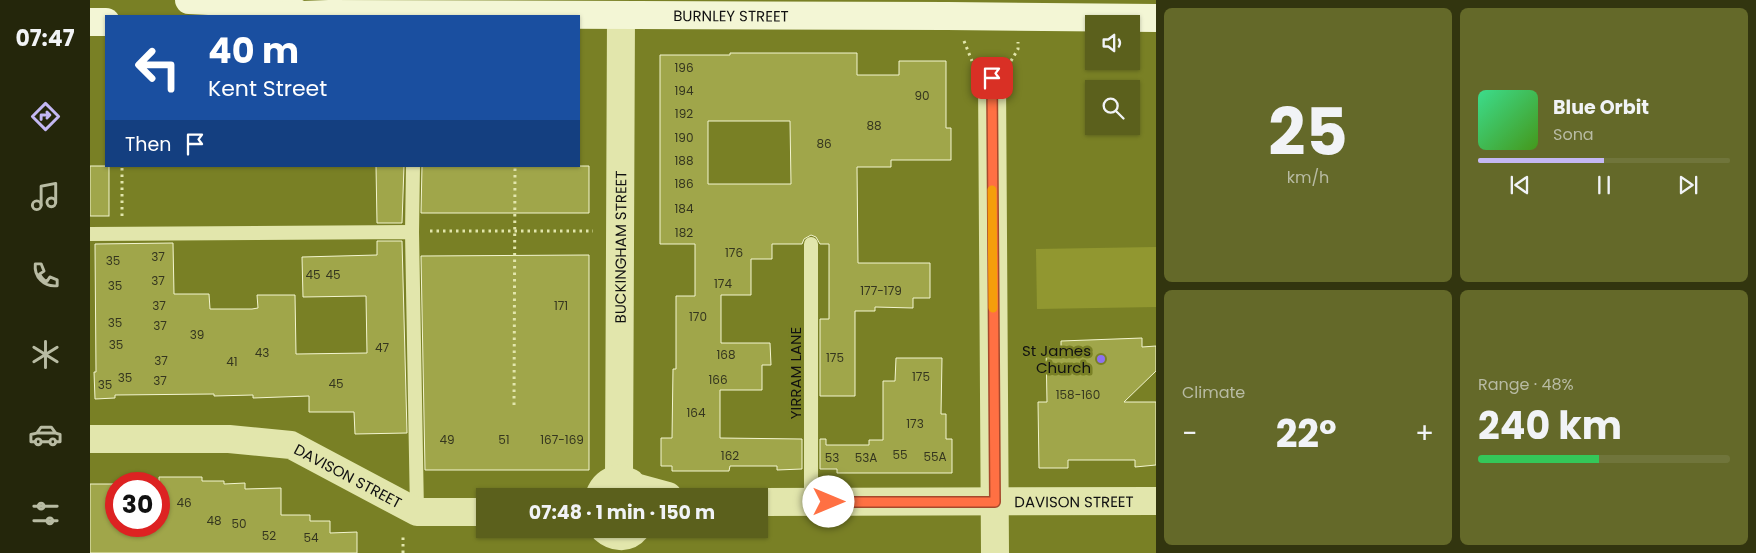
<!DOCTYPE html>
<html lang="en">
<head>
<meta charset="utf-8">
<style>
	body { margin:0; font-family:Poppins,sans-serif; background:#646929; color:#f1f3f6; height:100vh; display:flex; flex-direction:column; font-size:19px; white-space:nowrap }
	* { box-sizing:border-box; margin:0 }
	p { font-size:16px; color:#b8bba3 }
	.icon { flex:none; width:28px; height:28px; fill:none; stroke:currentColor; stroke-width:2; stroke-linecap:round; stroke-linejoin:round }
	.map { position:relative; flex:1; overflow:hidden }
	.panel { display:flex; flex-direction:column; gap:8px; padding:8px; background:#32350f; width:600px }
	.panel>* { flex:none }
	.top-card { position:absolute; left:15px; top:15px; width:475px; height:152px; border-radius:0px; box-shadow:0 1px 4px #0004; background:#1a4fa0; color:#fff; overflow:hidden }
	.tools { position:absolute; left:995px; top:15px; display:grid; gap:10px }
	.tools a { display:grid; place-items:center; width:55px; height:55px; border-radius:0px; background:#5b601c; box-shadow:0 1px 4px #0004; font-size:25px }
	.speed { position:absolute; left:15px; top:472px; display:flex; gap:10px; font-size:25px; font-weight:700; text-align:center }
	.speed>* { display:grid; place-content:center; width:65px; height:65px; border-radius:50%; background:#5b601c; box-shadow:0 1px 4px #0004; line-height:1 }
	.speed .limit { border:8px solid #d22; background:#fff; color:#111 }
	.pin { position:absolute; display:grid; place-items:center; width:42px; height:42px; color:#fff; margin:-21px; border-radius:10px; box-shadow:0 2px 8px #0006 }
	.me { position:absolute; width:55px; margin:-28px; rotate:90deg; stroke-linejoin:round; filter:drop-shadow(0 0 4px #0008) }
	.turn { display:flex; align-items:center; gap:18px; height:105px; padding:0 20px; font-size:22px }
	.turn .icon { width:65px; height:65px; stroke-width:2.5 }
	.turn b { display:block; font-size:35px; line-height:42px }
	.then { display:flex; align-items:center; height:48px; padding:0 20px; background:#0003; gap:10px; font-size:19px }
	.big { font-size:38px; font-weight:700; line-height:1.1 }
	.panel .widget { flex:1; display:flex; flex-direction:column; justify-content:center; gap:8px; min-width:0; padding:0 18px; border-radius:8px; background:#646929 }
	.panel .dial { align-items:center; gap:0 }
	.dial b { font-size:65px; line-height:1 }
	.song { display:flex; align-items:center; gap:15px }
	.cover { width:60px; height:60px; border-radius:8px; background:linear-gradient(135deg,hsl(150 70% 55%),hsl(100 70% 35%)) }
	.played { height:5px; border-radius:2px; background:linear-gradient(90deg,#c4b8f3 50%,#70753b 50%) }
	.keys { display:flex; justify-content:space-around; direction:ltr }
	.heat { display:flex; justify-content:space-between; align-items:center; font-size:28px; direction:ltr }
	.charge { height:8px; border-radius:4px; background:linear-gradient(90deg,#34c759 48%,#70753b 0) }
	.panel .tiles { flex:1; display:grid; gap:8px; grid-template-columns:repeat(2,1fr) }
	.trip { position:absolute; left:386px; top:488px; width:292px; height:50px; border-radius:0px; background:#5b601c; box-shadow:0 1px 4px #0004; font-weight:700; line-height:50px; text-align:center }
	main { display:flex; flex:1; min-height:0 }
	.tab-bar { display:flex; flex-direction:column; width:90px; justify-content:space-around; align-items:center; background:#24260b; color:#b8bba3 }
	.tab-bar .icon { width:35px; height:35px }
	.tab-bar .active { color:#c4b8f3 }
	.tab-bar b { font-size:22px; color:#f1f3f6 }
	.map>svg:first-child { display:block }
	.green { fill:#919730 }
	.building { fill:#a0a64a; stroke:#f3f5cf; fill-rule:evenodd }
	.lines { fill:none; stroke-linecap:round; stroke-linejoin:round }
	.path { stroke:#e2e6ac; stroke-width:3; stroke-dasharray:2.5 4; stroke-linecap:butt }
	.service { stroke:#e2e6ac; stroke-width:14 }
	.minor { stroke:#e2e6ac; stroke-width:28 }
	.secondary { stroke:#f3f6d5; stroke-width:28 }
	.route-casing { stroke:#a6492c; stroke-width:12 }
	.route { stroke:#ff7043; stroke-width:9 }
	.slow { stroke:#f59e0b; stroke-width:9 }
	.poi-dot { fill:#8d71ef; stroke:#798025; stroke-width:2 }
	.labels { text-anchor:middle; dominant-baseline:central; stroke-width:5; stroke-linejoin:round; paint-order:stroke }
	.number-label { font-size:12px; fill:#35361f }
	.street-label { font-size:15px; fill:#111; stroke:#798025 }
	.poi-label { font-size:15px; fill:#111; stroke:#798025; text-anchor:end }
</style>
</head>
<body>
<main>
<nav class="tab-bar">
<b>07:47</b>
<svg class="icon active" aria-label="directions" viewBox="0 0 24 24"><path d="M12 3l9 9-9 9-9-9zM9 14v-3h6M13 9l2 2-2 2"/></svg>
<svg class="icon" aria-label="music" viewBox="0 0 24 24"><path d="M9 18V5l10-2v13"/><circle cx="6" cy="18" r="3"/><circle cx="16" cy="16" r="3"/></svg>
<svg class="icon" aria-label="phone" viewBox="0 0 24 24"><path d="M5 4h4l2 5-3 2q2 4 5 5l2-3 5 2v4C11 20 4 13 5 4z"/></svg>
<svg class="icon" aria-label="climate" viewBox="0 0 24 24"><path d="M12 3v18M4 7l16 10M4 17L20 7"/></svg>
<svg class="icon" aria-label="car" viewBox="0 0 24 24"><path d="M5 17H2v-5l4-1 3-4h7l3 4 3 1v5h-3M9 17h6M6 11h13"/><circle cx="7" cy="17" r="2"/><circle cx="17" cy="17" r="2"/></svg>
<svg class="icon" aria-label="filters" viewBox="0 0 24 24"><path d="M4 7h16M4 17h16"/><circle cx="9" cy="7" r="2"/><circle cx="15" cy="17" r="2"/></svg>
</nav>
<div class="map">
<svg width="1066" height="553" viewBox="0 0 1066 553">
	<rect width="100%" height="100%" fill="#798025"/>
	<polygon class="green" points="1066,247 1066,307 947,309 946,249"/>
	<g class="building">
		<path d="M640 53H767V75H809V61H856V128H861V160H801V167H767L768 263H840V298H823V308L785 307V311H765V396H730V319H739V244H730L726 237 721 235 714 239 712 244H682V259H661V295H631V343H680L681 365H672V390H630V438L712 439V469L687 470V466H640L639 471H582V466H571V438H582L583 369H586V296H605V244H570V55H640ZM618 121H700L701 184H618Z"/>
		<rect x="0" y="166" width="19" height="50"/>
		<polygon points="286,166 314,166 312,223 287,223"/>
		<polygon points="332,166 499,166 499,213 331,213"/>
		<polygon points="287,241 312,241 317,433 265,434 264,412 219,412 219,396 163,398 163,395 124,396 124,394 25,395 25,398 5,399 4,372 6,372 5,244 83,243 84,294 119,294 120,309 162,309 168,308 167,295 205,295 206,354 277,353 276,296 213,297 212,257 287,255"/>
		<polygon points="499,255 499,470 335,470 331,256"/>
		<polygon points="1052,338 1052,347 1066,346 1066,371 1034,402 1066,402 1066,465 1045,467 1045,460 978,460 978,468 949,468 948,402 957,402 956,347 971,347 971,341"/>
		<polygon points="806,358 852,358 851,414 856,414 856,439 862,439 862,473 747,473 747,469 730,469 730,439 736,439 736,445 779,445 779,440 793,440 793,381 805,381"/>
		<polygon points="69,477 112,477 112,481 134,481 134,484 155,483 155,489 191,488 191,515 220,515 220,521 240,521 240,533 267,532 267,553 0,553 0,484 26,484 26,526 69,526"/>
	</g>
	<g class="lines">
		<g class="path">
			<polyline points="874,41 882,61"/>
			<polyline points="921,61 928,49 928,42"/>
			<polyline points="32,216 32,166"/>
			<polyline points="340,231 503,231"/>
			<polyline points="424,405 425,166"/>
			<polyline points="313,553 313,534"/>
		</g>
		<g class="service">
			<polyline points="322,232 323,166"/>
			<polyline points="0,234 322,232 327,512"/>
			<polyline points="721,244 721,502"/>
		</g>
		<g class="minor">
			<polyline points="902,78 905,553"/>
			<path id="s1" d="M0 439H139L201 445 327 512H395"/>
			<path id="s2" d="M529 478 531 16"/>
			<polyline points="545,487 578,496"/>
			<path d="M509 496C513 485 518 482 529 478L541 483 549 496"/>
			<path id="s3" d="M670 502 1066 501"/>
			<path d="M514 529C523 537 537 540 546 529"/>
		</g>
		<g class="secondary">
			<polyline points="99,0 119,1 207,13"/>
			<path id="s4" d="M187 16 239 14 857 16 1066 18"/>
			<polyline points="0,22 16,22"/>
		</g>
	</g>
	<g class="lines">
		<defs>
			<polyline id="route" points="739,502 905,502 902,78"/>
		</defs>
		<use href="#route" class="route-casing"/>
		<use href="#route" class="route"/>
		<polyline class="slow" points="902,190 903,308"/>
	</g>
	<circle class="poi-dot" cx="1011" cy="359" r="5"/>
	<g class="labels">
		<g class="number-label">
			<text x="594" y="67">196</text>
			<text x="594" y="90">194</text>
			<text x="832" y="95">90</text>
			<text x="594" y="113">192</text>
			<text x="784" y="125">88</text>
			<text x="594" y="137">190</text>
			<text x="734" y="143">86</text>
			<text x="594" y="160">188</text>
			<text x="594" y="183">186</text>
			<text x="594" y="208">184</text>
			<text x="594" y="232">182</text>
			<text x="644" y="252">176</text>
			<text x="68" y="256">37</text>
			<text x="23" y="260">35</text>
			<text x="223" y="274">45</text>
			<text x="243" y="274">45</text>
			<text x="68" y="280">37</text>
			<text x="633" y="283">174</text>
			<text x="25" y="285">35</text>
			<text x="791" y="290">177-179</text>
			<text x="69" y="305">37</text>
			<text x="471" y="305">171</text>
			<text x="608" y="316">170</text>
			<text x="25" y="322">35</text>
			<text x="70" y="325">37</text>
			<text x="107" y="334">39</text>
			<text x="26" y="344">35</text>
			<text x="292" y="347">47</text>
			<text x="172" y="352">43</text>
			<text x="636" y="354">168</text>
			<text x="745" y="357">175</text>
			<text x="71" y="360">37</text>
			<text x="142" y="361">41</text>
			<text x="831" y="376">175</text>
			<text x="35" y="377">35</text>
			<text x="628" y="379">166</text>
			<text x="70" y="380">37</text>
			<text x="246" y="383">45</text>
			<text x="15" y="384">35</text>
			<text x="988" y="394">158-160</text>
			<text x="606" y="412">164</text>
			<text x="825" y="423">173</text>
			<text x="357" y="439">49</text>
			<text x="414" y="439">51</text>
			<text x="472" y="439">167-169</text>
			<text x="810" y="454">55</text>
			<text x="640" y="455">162</text>
			<text x="845" y="456">55A</text>
			<text x="742" y="457">53</text>
			<text x="776" y="457">53A</text>
			<text x="94" y="502">46</text>
			<text x="124" y="520">48</text>
			<text x="149" y="523">50</text>
			<text x="179" y="535">52</text>
			<text x="221" y="537">54</text>
		</g>
		<g class="street-label">
			<text stroke="none"><textPath href="#s4" startOffset="454">BURNLEY STREET</textPath></text>
			<text stroke="none"><textPath href="#s2" startOffset="231">BUCKINGHAM STREET</textPath></text>
			<text transform="translate(705 373) rotate(-90)">YIRRAM LANE</text>
			<text stroke="none"><textPath href="#s1" startOffset="266">DAVISON STREET</textPath></text>
			<text stroke="none"><textPath href="#s3" startOffset="314">DAVISON STREET</textPath></text>
		</g>
		<g class="poi-label">
			<text x="1001" y="350">St James<tspan x="1001" dy="17">Church</tspan></text>
		</g>
	</g>
</svg>
<div class="tools">
<a><svg class="icon" aria-label="sound" viewBox="0 0 24 24"><path d="M4 9h4l5-4v14l-5-4H4zM17 9q2 3 0 6"/></svg></a>
<a><svg class="icon" aria-label="search" viewBox="0 0 24 24"><circle cx="10" cy="10" r="6"/><path d="M15 15l6 6"/></svg></a>
</div>
<div class="speed"><div class="limit">30</div></div>
<div class="pin" style="left:902px;top:78px;background:#d93025"><svg class="icon" aria-label="arrive" viewBox="0 0 24 24"><path d="M6 21V4h12l-3 4 3 4H6"/></svg></div>
<svg class="me" style="left:739px;top:502px" viewBox="-20 -20 40 40"><circle r="19" fill="#fff"/><path d="M0-13L10 11 0 6-10 11z" fill="#ff7043"/></svg>
<div class="trip">07:48 · 1 min · 150 m</div>
<div class="top-card">
<div class="turn"><svg class="icon" aria-label="left" viewBox="0 0 24 24"><path d="M17 20v-9H6M10 6l-5 5 5 5"/></svg><div><b>40 m</b>Kent Street</div></div>
<div class="then">Then<svg class="icon" aria-label="arrive" viewBox="0 0 24 24"><path d="M6 21V4h12l-3 4 3 4H6"/></svg></div>
</div>
</div>
<section class="panel">
<div class="tiles">
<div class="widget dial"><b>25</b><p>km/h</p></div>
<div class="widget">
<div class="song"><i class="cover"></i><div><b>Blue Orbit</b><p>Sona</p></div></div>
<div class="played"></div>
<div class="keys"><svg class="icon" aria-label="previous" viewBox="0 0 24 24"><path d="M18 5L8 12l10 7zM5 5v14"/></svg><svg class="icon" aria-label="pause" viewBox="0 0 24 24"><path d="M8 5v14M16 5v14"/></svg><svg class="icon" aria-label="next" viewBox="0 0 24 24"><path d="M6 5l10 7-10 7zM19 5v14"/></svg></div>
</div>
<div class="widget"><p>Climate</p>
<div class="heat"><a>−</a><b class="big">22°</b><a>+</a></div>
</div>
<div class="widget"><p>Range · 48%</p><b class="big">240 km</b><div class="charge"></div></div>
</div>
</section>
</main>
</body>
</html>
